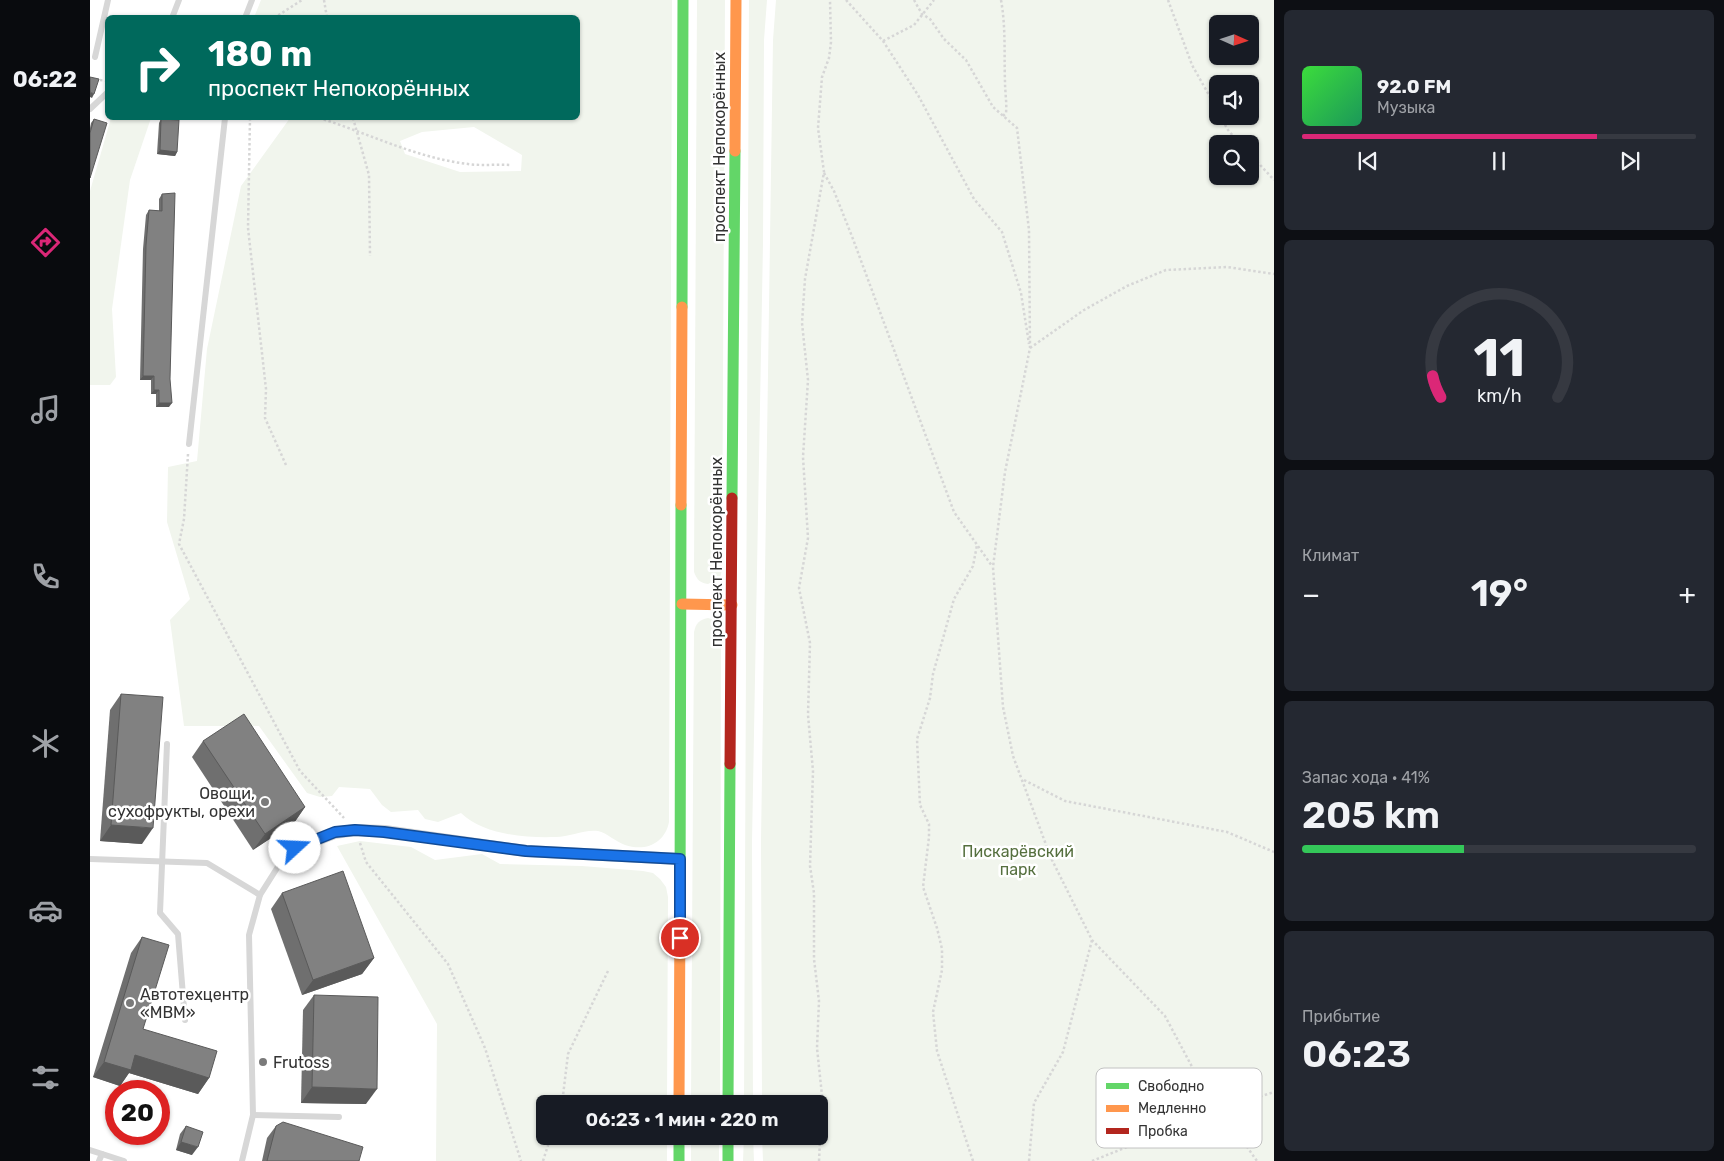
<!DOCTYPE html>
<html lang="ru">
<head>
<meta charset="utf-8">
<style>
	body { margin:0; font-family:Rubik,sans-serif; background:#242831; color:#f1f3f6; height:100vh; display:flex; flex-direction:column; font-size:19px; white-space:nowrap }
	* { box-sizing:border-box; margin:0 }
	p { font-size:16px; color:#9ea1a6 }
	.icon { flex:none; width:28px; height:28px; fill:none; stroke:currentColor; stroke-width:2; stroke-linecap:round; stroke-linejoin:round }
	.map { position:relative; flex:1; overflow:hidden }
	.side { display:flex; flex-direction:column; gap:10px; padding:10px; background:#0d0f14; width:450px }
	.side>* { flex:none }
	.top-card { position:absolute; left:15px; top:15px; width:475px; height:105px; border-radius:8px; box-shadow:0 1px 4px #0004; background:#00695c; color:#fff; overflow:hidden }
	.needle { width:32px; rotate:93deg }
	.controls { position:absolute; left:1119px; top:15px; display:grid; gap:10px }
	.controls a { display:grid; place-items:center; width:50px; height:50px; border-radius:8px; background:#171b24; box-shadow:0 1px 4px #0004; font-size:25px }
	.speed { position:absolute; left:15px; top:1080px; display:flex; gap:10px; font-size:25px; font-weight:700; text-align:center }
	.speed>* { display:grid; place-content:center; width:65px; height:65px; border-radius:50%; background:#171b24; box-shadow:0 1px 4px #0004; line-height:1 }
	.speed .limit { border:8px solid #d22; background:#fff; color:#111 }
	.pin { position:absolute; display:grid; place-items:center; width:42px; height:42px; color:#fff; margin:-21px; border:2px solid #fff; border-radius:50%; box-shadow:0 1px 5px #0007 }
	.me { position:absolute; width:55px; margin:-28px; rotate:70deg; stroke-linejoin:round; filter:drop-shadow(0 0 4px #0008) }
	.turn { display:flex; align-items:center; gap:18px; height:105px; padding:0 20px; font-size:22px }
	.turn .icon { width:65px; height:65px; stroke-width:2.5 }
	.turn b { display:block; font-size:35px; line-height:42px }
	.big { font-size:38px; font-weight:600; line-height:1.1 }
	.side .card { flex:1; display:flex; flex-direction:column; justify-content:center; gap:8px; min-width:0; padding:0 18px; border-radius:8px; background:#242831 }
	.side .dial { align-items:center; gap:0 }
	.dial svg { height:130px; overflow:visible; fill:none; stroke:#363941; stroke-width:7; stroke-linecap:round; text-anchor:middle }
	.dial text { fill:#f1f3f6; stroke:none }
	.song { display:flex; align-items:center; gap:15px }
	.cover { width:60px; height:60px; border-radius:8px; background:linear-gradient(135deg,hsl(120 70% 55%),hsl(150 70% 35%)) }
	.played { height:5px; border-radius:2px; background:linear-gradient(90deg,#db2777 75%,#363941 75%) }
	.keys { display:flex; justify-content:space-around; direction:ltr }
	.heat { display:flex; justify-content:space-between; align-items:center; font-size:28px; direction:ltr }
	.charge { height:8px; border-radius:4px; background:linear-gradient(90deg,#34c759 41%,#363941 0) }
	.trip { position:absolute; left:446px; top:1095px; width:292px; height:50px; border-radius:8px; background:#171b24; box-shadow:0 1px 4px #0004; font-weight:600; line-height:50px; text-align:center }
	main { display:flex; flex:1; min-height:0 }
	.tab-bar { display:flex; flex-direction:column; width:90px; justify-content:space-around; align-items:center; background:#090b0e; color:#9ea1a6 }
	.tab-bar .icon { width:35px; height:35px }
	.tab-bar .current { color:#db2777 }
	.tab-bar b { font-size:22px; color:#f1f3f6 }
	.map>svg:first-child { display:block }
	.green { fill:#f1f5ed; fill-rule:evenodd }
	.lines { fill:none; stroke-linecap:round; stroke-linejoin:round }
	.path { stroke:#d6d6d6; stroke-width:2.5; stroke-dasharray:2.5 2.5; stroke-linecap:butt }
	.lane { stroke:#d7d7d7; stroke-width:6 }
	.street { stroke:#d7d7d7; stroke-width:12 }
	.fast { stroke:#63d668; stroke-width:11 }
	.slow { stroke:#ff974d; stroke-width:11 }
	.jam { stroke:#b3261e; stroke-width:11 }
	.wall { fill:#6f6f6f }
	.shaded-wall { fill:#5a5a5a }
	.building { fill:#818181; stroke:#5a5a5a }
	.route-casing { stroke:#114b97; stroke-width:12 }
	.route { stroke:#1a73e8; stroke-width:9 }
	.poi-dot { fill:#7a7a7a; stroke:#fff; stroke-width:2 }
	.labels { text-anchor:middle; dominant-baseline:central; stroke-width:5; stroke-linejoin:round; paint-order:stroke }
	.street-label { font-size:16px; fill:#333; stroke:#fff }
	.poi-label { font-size:16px; fill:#333; stroke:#fff; text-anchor:start }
	.park-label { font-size:16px; fill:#56703f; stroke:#fff }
	.key { fill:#fff; stroke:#c2c2c2; stroke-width:1 }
	.key-label { font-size:14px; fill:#333 }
</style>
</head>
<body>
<main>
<nav class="tab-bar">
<b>06:22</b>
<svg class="icon current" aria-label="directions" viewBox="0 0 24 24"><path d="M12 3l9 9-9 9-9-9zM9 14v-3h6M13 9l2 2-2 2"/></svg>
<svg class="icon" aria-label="music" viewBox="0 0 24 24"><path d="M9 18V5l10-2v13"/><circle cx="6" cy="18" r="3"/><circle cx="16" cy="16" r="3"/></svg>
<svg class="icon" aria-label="phone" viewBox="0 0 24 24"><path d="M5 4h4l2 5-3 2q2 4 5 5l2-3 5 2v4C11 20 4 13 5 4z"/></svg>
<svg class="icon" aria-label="climate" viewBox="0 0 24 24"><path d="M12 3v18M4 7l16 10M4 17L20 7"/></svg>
<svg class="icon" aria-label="car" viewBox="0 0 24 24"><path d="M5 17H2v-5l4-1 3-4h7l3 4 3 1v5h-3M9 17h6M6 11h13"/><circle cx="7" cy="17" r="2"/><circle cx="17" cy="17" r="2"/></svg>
<svg class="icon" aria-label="filters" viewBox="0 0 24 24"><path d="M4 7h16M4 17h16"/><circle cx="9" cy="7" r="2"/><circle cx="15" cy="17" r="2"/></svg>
</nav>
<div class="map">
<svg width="1184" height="1161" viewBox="0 0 1184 1161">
	<rect width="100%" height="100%" fill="#fff"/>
	<g class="green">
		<path d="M171 0H582L579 822C575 843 556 852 535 845 526 842 517 833 508 831 495 829 479 837 466 837 435 838 394 835 371 813L348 822 335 819 328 810 301 812 292 805 280 789 249 787 242 796 230 797 217 793 169 726H94L80 620 100 599 77 522 78 467 107 461 117 349 151 186 200 118H488V18L169 17 165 15ZM384 127 432 155 431 171 370 172 315 154 310 141 332 132Z"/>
		<path d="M607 0H635L632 570 630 578 618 584C610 583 607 580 604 572Z"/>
		<polygon points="659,0 677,0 674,40 673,243 662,842 663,1104 654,1104"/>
		<path d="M686 0H1184V1161H673L672 1136H730V1104H672L671 841 683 40ZM1128 24H1160V56H1128ZM1128 84H1160V116H1128ZM1128 144H1160V176H1128Z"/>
		<polygon points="21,118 61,118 40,180 22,309 26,377 20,385 0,385 0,191"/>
		<path d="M618 618 625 620 631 633 630 1104H601L604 632C606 623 609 620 618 618Z"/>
		<polygon points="270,841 321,847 345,860 392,854 410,864 492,866 553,871 563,873 570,879 576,887 578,897 577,1104 455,1104 455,1136 577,1136 577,1161 346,1161 347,1024 247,846"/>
		<rect x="601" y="1136" width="28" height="25"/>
		<polygon points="654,1136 663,1136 664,1161 653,1161"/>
	</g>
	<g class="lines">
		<g class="path">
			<polyline points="234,0 237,18"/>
			<polyline points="756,0 793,41 828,95 884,199 912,232 931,293 939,344"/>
			<polyline points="824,0 832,14 840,19 854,39 876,60 903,107 927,128 939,230 940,348 915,472 903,567 913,707 923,756 961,858 1002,940 1075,1016 1108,1078 1167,1161"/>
			<path d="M911 0C916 28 914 54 915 82 915 92 917 103 916 113L913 116"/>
			<polyline points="1078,0 1102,65 1128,111"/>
			<polyline points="184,18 212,0"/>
			<polyline points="793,41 824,25 844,0"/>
			<polyline points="0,79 18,81"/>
			<polyline points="1130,116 1138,130 1150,144"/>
			<polyline points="160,118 158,228 176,389 175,418 196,465"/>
			<path d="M229 118C278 133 326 158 378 164 392 166 407 164 421 165"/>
			<polyline points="263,118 279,175 280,256"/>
			<polyline points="1160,154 1184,180"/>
			<polyline points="734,173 744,191 763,239 864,512 902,566"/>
			<polyline points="940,348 994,310 1037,286 1076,270 1137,267 1184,274"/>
			<polyline points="98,454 94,519 89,544 210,771 254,818"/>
			<polyline points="934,780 975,801 1137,832 1184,852"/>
			<polyline points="270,843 276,862 358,964 395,1048 431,1161"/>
			<polyline points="472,1104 478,1054 518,971"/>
			<polyline points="453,1161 461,1136"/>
			<polyline points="729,1161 730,1140 735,1124 727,1048 729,1001 724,959 724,893 720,866 723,771 718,715 720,643 709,588 718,538 713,457 718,380 712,323 715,279 734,172 728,128 732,77 739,58 741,42 740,0"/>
			<polyline points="883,1161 847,1051 843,1012 852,970 852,949 847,928 833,887 839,837 839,824 830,805 827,739 840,698 843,674 864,599 883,566 887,545"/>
			<polyline points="939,1161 944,1103 973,1052 1002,940"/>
			<polyline points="1002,1161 1132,1109 1184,1092"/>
		</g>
		<g class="lane">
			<polyline points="82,18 89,0"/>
			<polyline points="155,18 162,0"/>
			<polyline points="5,57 18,0"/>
			<polyline points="0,109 18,92"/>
			<polyline points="99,444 135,118"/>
			<polyline points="77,744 70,913 88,934 95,1020"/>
			<polyline points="0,859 117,863 170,895"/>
			<polyline points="163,1115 249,1117"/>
			<polyline points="0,1150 34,1161"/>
			<polyline points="9,1161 12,1154"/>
			<polyline points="152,1161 163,1115 159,935 170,895 189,865 205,848 227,840"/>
		</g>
		<polyline class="street" points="227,840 245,833 265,830 295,831 436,851 590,859"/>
		<g class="fast">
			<polyline points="592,307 593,0"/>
			<polyline points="642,498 645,151"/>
			<polyline points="590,912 591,505"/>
			<polyline points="638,1104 640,764"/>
			<polyline points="589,1136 589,1161"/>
			<polyline points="638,1136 638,1161"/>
		</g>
		<g class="slow">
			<polyline points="645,151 646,0"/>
			<polyline points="591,505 592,307"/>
			<polyline points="592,604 642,605"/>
			<polyline points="589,1104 590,912"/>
		</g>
		<polyline class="jam" points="640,764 642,498"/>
	</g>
	<g class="wall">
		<polygon points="4,119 0,178 0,128 1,123"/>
		<polygon points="71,119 87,152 85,156 67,154 69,123"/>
		<polygon points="72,194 79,407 66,407 66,394 61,394 61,380 50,380 53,249 56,215 59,210 69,211 69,199"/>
		<polygon points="31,694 52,844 10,841 20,710"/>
		<polygon points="113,741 215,807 204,823 163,850 102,757"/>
		<polygon points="192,893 284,958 272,974 212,995 181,909"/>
		<polygon points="52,937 53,1029 119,1078 108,1094 39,1073 30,1086 3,1077 41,953"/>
		<polygon points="224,995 276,1104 211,1103 213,1010"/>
		<polygon points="96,1126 102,1155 86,1150 90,1134"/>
		<polygon points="186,1126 269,1161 172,1161 177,1138"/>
	</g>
	<g class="shaded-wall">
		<polygon points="0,92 4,94 2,98 0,97"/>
		<polygon points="70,150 87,152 85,156 67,154"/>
		<polygon points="53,376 64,376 61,380 50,380"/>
		<polygon points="64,390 69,390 66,394 61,394"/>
		<polygon points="69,403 82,403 79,407 66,407"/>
		<polygon points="215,807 204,823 163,850 175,834"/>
		<polygon points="21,825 63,828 52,844 10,841"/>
		<polygon points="284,958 272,974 212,995 223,980"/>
		<polygon points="45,1055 119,1078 108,1094 39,1073 30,1086 3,1077 14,1062"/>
		<polygon points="222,1087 287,1089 276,1104 211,1103"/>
		<polygon points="91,1142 108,1147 102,1155 86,1150"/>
	</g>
	<g class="building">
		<polygon points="0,77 9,79 4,94 0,92"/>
		<polygon points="4,119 17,123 0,178 0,133"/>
		<polygon points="71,119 89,120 87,152 70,150"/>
		<polygon points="85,193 80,379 82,403 69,403 69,390 64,390 64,376 53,376 56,245 59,210 72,211 72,194"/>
		<polygon points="31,694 73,697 63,828 21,825"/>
		<polygon points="154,714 215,807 175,834 113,741"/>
		<polygon points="253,871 284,958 223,980 192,893"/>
		<polygon points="52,937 79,945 53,1029 127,1051 119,1078 45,1055 41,1070 14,1062"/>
		<polygon points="224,995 288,997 287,1089 222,1087"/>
		<polygon points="193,1122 273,1147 269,1161 177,1161 186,1126"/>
		<polygon points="96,1126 113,1132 108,1147 91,1142"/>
	</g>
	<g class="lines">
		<defs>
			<polyline id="route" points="205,848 245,832 265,830 294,832 436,851 590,859 590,938"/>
		</defs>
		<use href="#route" class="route-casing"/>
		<use href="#route" class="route"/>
	</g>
	<g class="poi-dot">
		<circle cx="175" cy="802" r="5"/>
		<circle cx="40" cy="1003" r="5"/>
		<circle cx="173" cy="1062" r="5"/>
	</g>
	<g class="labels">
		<g class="street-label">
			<text transform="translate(629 147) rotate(-90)">проспект Непокорённых</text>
			<text transform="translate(626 552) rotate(-90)">проспект Непокорённых</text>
		</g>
		<g class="poi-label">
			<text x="165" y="793" text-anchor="end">Овощи,<tspan x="165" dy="18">сухофрукты, орехи</tspan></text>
			<text x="50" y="994">Автотехцентр<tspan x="50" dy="18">«МВМ»</tspan></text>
			<text x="183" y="1062">Frutoss</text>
		</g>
		<g class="park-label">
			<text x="928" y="851">Пискарёвский<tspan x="928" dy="18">парк</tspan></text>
		</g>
	</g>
	<rect x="1006" y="1068" width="166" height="80" rx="8" class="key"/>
	<rect x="1016" y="1083" width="23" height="6" fill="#63d668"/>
	<rect x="1016" y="1105" width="23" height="7" fill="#ff974d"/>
	<rect x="1016" y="1128" width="23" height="6" fill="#b3261e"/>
	<g class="key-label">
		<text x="1048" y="1091">Свободно</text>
		<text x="1048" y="1113">Медленно</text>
		<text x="1048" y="1136">Пробка</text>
	</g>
</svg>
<div class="controls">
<a><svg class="needle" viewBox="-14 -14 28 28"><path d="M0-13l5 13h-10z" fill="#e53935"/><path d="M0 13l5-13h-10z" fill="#9ea1a6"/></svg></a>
<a><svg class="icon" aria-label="sound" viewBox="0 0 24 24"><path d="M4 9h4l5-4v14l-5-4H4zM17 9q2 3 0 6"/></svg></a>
<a><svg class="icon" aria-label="search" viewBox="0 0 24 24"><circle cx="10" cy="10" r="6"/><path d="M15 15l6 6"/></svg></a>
</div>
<div class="speed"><div class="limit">20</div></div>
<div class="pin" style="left:590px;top:938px;background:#d93025"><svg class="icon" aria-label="arrive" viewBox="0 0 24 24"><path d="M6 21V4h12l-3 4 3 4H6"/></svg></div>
<svg class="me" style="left:205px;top:848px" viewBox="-20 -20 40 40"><circle r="19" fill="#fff"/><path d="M0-13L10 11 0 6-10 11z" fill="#1a73e8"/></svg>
<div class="trip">06:23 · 1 мин · 220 m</div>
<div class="top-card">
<div class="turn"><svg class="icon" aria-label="right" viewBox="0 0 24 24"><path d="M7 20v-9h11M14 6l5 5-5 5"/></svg><div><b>180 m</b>проспект Непокорённых</div></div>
</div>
</div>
<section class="side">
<div class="card">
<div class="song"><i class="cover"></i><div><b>92.0 FM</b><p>Музыка</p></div></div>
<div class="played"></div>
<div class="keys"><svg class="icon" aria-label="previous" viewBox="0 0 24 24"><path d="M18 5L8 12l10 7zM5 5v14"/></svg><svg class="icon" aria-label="pause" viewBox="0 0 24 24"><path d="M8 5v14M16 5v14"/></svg><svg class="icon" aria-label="next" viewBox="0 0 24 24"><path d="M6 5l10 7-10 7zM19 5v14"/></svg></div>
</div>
<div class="card dial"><svg viewBox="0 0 100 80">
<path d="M14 69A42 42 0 1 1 86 69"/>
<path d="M14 69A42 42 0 0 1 9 56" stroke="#db2777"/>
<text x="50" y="56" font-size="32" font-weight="700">11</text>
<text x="50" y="72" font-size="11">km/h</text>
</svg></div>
<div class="card"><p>Климат</p>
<div class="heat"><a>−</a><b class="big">19°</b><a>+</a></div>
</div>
<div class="card"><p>Запас хода · 41%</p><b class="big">205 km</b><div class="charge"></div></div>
<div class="card"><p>Прибытие</p><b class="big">06:23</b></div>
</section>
</main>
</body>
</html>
